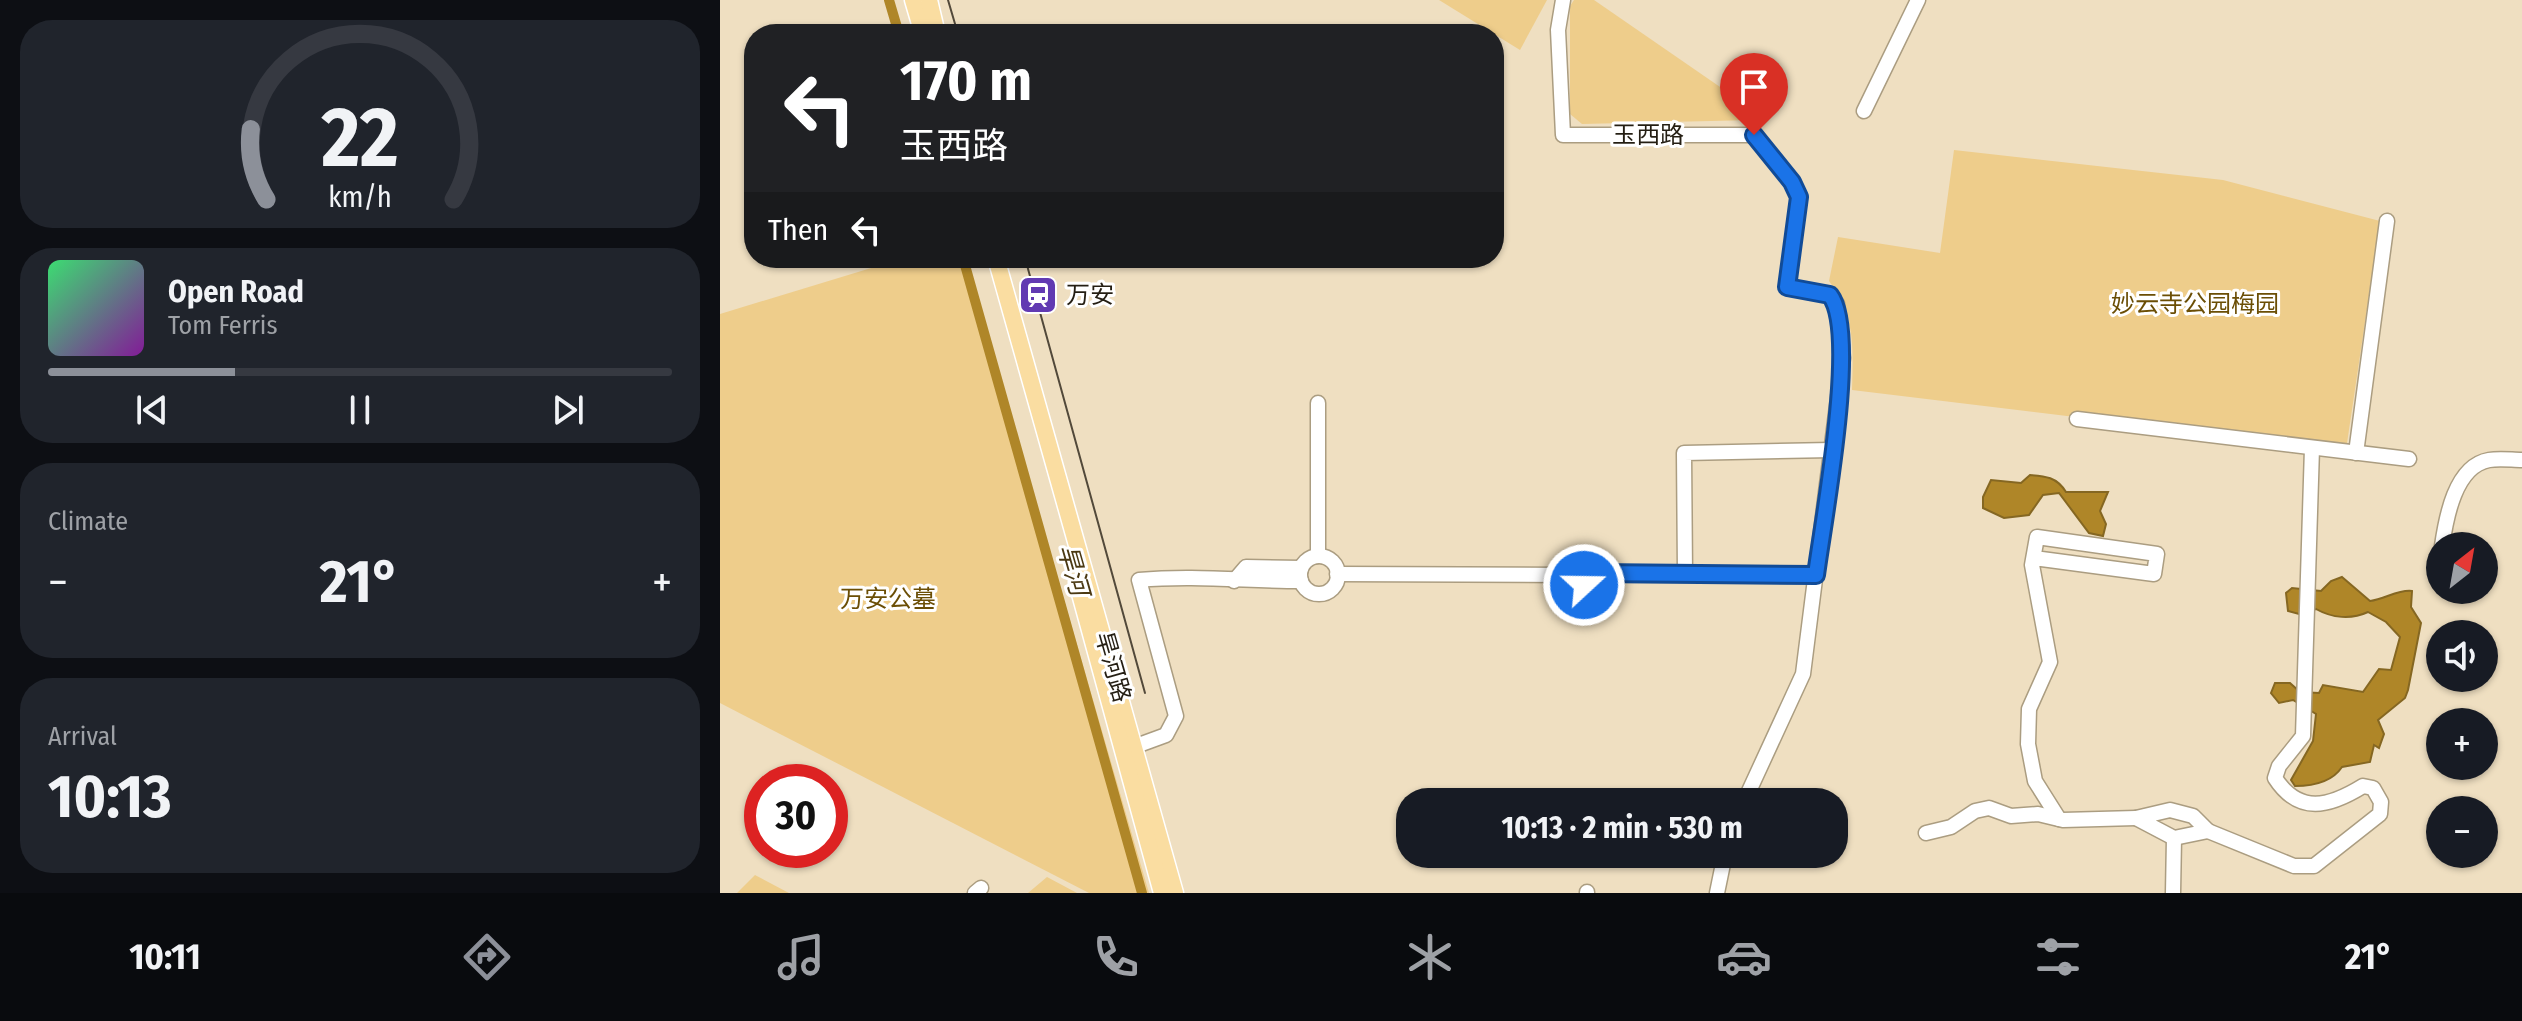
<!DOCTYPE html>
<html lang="en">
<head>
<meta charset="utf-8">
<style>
	body { margin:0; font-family:"Fira Sans Condensed","Noto Sans SC",sans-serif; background:#20242c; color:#f1f3f6; height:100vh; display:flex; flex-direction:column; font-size:30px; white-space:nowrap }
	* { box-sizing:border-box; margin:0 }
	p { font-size:26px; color:#9ea1a6 }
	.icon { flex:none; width:44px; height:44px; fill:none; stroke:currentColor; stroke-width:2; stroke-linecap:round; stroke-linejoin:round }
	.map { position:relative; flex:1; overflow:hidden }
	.panel { display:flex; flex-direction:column; gap:20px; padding:20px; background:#0d0f14; width:720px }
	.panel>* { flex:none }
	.hud { position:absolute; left:24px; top:24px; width:760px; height:244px; border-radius:32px; box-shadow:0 2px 6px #0004; background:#202124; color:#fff; overflow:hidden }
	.needle { width:52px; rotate:31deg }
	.fabs { position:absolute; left:1706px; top:532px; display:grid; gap:16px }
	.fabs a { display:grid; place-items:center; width:72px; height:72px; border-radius:50%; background:#171b24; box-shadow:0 2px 6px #0004; font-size:40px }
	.speed { position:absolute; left:24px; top:764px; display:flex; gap:16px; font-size:40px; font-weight:700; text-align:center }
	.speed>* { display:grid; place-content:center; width:104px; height:104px; border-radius:50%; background:#171b24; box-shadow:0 2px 6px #0004; line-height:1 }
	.speed .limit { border:12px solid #d22; background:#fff; color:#111 }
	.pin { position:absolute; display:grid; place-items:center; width:68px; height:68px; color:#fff; margin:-82px -34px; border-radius:50% 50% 50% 0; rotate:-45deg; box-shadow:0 0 8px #0007 }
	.pin .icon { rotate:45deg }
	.me { position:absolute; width:88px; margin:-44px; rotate:69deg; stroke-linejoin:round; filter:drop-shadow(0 0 6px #0008) }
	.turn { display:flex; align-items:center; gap:28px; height:168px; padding:0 24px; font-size:36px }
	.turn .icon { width:104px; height:104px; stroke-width:2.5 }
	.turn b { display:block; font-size:56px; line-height:68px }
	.then { display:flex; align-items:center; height:76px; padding:0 24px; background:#0003; gap:16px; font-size:30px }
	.big { font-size:60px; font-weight:700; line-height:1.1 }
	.panel .widget { flex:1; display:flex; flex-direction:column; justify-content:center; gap:12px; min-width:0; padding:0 28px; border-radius:32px; background:#20242c }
	.panel .dial { align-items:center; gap:0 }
	.dial svg { height:208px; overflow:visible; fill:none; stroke:#363941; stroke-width:7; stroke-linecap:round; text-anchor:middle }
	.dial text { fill:#f1f3f6; stroke:none }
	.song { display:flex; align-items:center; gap:24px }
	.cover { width:96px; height:96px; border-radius:12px; background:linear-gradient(135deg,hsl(140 70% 55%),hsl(290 70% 35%)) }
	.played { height:8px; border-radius:4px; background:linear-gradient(90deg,#8c9099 30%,#363941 30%) }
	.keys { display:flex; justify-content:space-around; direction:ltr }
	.heat { display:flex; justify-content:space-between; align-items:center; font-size:44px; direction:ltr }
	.trip { position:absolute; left:676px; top:788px; width:452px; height:80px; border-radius:32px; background:#171b24; box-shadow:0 2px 6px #0004; font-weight:700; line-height:80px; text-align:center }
	.tab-bar { display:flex; height:128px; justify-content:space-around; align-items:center; background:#090b0e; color:#9ea1a6 }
	.tab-bar .icon { width:56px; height:56px }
	.tab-bar .current { color:#8c9099 }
	.tab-bar b { font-size:36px; color:#f1f3f6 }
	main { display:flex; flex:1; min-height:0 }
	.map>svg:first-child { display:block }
	.green { fill:#eecd8b }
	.water { fill:#af8628; stroke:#856722; stroke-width:2 }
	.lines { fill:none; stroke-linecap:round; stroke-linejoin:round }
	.canal { stroke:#af8628; stroke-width:10 }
	.minor-casing { stroke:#ab9d81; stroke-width:17 }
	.major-casing { stroke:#fff; stroke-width:19 }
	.minor { stroke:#fff; stroke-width:14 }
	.major { stroke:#fadda1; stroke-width:16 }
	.tram { stroke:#52493a; stroke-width:2 }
	.route-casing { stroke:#114b97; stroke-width:20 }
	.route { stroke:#1a73e8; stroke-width:14 }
	.labels { text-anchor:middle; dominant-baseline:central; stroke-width:6; stroke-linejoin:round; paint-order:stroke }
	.street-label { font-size:24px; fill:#241e13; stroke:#fff }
	.poi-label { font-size:24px; fill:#241e13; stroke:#fff; text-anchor:start }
	.park-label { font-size:24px; fill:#6b4e05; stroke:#fff }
	.water-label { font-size:26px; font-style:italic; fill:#4b3913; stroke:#fff }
</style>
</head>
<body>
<main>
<section class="panel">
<div class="widget dial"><svg viewBox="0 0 100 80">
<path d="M14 69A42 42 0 1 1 86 69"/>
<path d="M14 69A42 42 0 0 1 8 42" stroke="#8c9099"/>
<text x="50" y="56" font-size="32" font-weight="700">22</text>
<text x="50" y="72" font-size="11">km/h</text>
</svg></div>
<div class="widget">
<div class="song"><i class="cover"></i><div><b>Open Road</b><p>Tom Ferris</p></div></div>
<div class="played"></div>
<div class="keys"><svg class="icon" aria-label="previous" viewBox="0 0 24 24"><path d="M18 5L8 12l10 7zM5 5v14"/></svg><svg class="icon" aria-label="pause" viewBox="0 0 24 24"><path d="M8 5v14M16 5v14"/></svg><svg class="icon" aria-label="next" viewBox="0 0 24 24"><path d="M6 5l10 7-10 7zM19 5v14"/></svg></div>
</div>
<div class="widget"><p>Climate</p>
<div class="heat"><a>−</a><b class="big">21°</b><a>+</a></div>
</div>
<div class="widget"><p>Arrival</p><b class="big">10:13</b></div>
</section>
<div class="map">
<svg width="1802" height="893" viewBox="0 0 1802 893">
	<rect width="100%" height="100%" fill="#efdfc1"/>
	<g class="green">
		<polygon points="719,0 827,0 800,50"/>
		<polygon points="854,0 874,0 1032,109 1034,120 862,124 850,114 850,6"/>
		<path d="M1234 150 1503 180 1660 221 1626 450 1132 390C1133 347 1136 317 1109 281L1118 237 1220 253Z"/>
		<polygon points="184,258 245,258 429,893 369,893 0,703 0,314"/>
		<polygon points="35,875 69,893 17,893"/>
		<polygon points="327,877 357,893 308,893"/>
	</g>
	<g class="water">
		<path d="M1310 475C1325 476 1337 477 1346 492H1388L1380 511 1386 524 1383 536 1369 533 1339 493 1323 495 1309 515 1284 518 1263 508V497L1271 480 1301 483Z"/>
		<path d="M1622 577 1650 601C1665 599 1679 589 1692 591L1691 607 1701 623 1688 690 1685 698 1658 720 1664 734 1659 748 1654 745 1650 762 1622 767C1612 782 1593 786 1575 786L1571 780 1593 741 1596 714 1573 700 1559 703 1551 693 1555 683H1570L1580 692 1599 693 1603 685 1643 692 1659 669 1671 670 1680 637 1666 622 1648 612C1631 620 1612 618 1596 609L1579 614 1568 611 1566 593 1572 588 1601 591 1611 581Z"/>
	</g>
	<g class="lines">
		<g class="canal">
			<polyline points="169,0 179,34"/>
			<polyline points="243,258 422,893"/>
		</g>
		<defs>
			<g id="minor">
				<polyline points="843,0 838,30 843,135 1034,135 1072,182 1079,197 1067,287 1110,295 1117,304 1123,358 1083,674 1024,802"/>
				<polyline points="1144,111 1198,0"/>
				<polyline points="1357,419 1689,459"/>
				<polyline points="1636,453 1667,221"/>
				<path d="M1722 546C1726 518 1735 466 1769 460 1780 458 1792 460 1802 460"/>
				<polyline points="598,556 598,403"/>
				<circle cx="599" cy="575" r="19"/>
				<polyline points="1314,558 1434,574 1437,554 1317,537 1312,565 1330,662 1309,709 1308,744 1315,781 1339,819"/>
				<circle cx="860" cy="574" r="12"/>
				<polyline points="872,573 1096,575"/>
				<polyline points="617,574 848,575"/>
				<polyline points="965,574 964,453 1112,450"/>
				<polyline points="514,581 526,567 581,568"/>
				<path d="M416 746 446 735 456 716 419 580C473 575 527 581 581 581"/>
				<polygon points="1450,810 1473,816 1488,831 1454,838 1416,818"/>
				<path d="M1488 831 1574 866H1594L1660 814 1661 802 1653 788 1643 786C1609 807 1579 815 1555 778L1559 766 1583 736 1592 448"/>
				<polyline points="1206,833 1231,827 1255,811 1269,808 1291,816 1318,814 1343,820 1416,818"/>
				<polyline points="867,892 867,893"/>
				<polyline points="255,893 261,888"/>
				<polyline points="997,893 1005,854"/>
				<polyline points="1453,893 1454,838"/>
			</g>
			<g id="major">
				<polyline points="193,0 203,34"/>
				<polyline points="209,0 217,34"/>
				<polyline points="276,258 455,893"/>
				<polyline points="357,583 442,893"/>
			</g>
		</defs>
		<use href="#minor" class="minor-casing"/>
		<use href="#major" class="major-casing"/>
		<use href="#minor" class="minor"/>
		<use href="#major" class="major"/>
		<g class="tram">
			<polyline points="228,0 238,34"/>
			<polyline points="305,258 425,693"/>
		</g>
	</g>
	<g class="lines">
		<defs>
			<path id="route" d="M864 585 872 573 1096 575C1103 521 1139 333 1110 295L1067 287 1079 197 1072 182 1034 135"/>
		</defs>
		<use href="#route" class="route-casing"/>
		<use href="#route" class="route"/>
	</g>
	<defs>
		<symbol id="station-square" viewBox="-11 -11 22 22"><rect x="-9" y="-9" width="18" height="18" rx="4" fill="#623ab2" stroke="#fff"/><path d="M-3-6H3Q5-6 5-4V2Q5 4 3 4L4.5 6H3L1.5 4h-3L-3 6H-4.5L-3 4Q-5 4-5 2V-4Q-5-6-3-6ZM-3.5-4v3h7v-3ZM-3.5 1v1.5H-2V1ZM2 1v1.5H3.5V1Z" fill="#fff"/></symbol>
	</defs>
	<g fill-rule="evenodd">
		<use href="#station-square" x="296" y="273" width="44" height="44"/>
	</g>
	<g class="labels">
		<g class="street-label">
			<text x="928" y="135">玉西路</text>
			<text transform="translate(393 667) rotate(74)">旱河路</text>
		</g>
		<g class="poi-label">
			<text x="346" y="295">万安</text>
		</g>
		<g class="park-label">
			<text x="1475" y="304">妙云寺公园梅园</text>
			<text x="168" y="599">万安公墓</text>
		</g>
		<g class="water-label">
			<text transform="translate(353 570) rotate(74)">旱河</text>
		</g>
	</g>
</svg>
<div class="fabs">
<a><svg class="needle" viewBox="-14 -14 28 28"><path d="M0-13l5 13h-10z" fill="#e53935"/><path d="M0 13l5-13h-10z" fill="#9ea1a6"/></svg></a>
<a><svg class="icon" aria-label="sound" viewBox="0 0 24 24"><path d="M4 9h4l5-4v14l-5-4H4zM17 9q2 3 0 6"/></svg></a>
<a>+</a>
<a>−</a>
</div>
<div class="speed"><div class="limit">30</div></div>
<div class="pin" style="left:1034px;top:135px;background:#d93025"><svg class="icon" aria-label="arrive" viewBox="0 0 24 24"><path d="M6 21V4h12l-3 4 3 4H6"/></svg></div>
<svg class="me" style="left:864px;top:585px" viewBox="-20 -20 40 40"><circle r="17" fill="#1a73e8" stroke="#fff" stroke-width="3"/><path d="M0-11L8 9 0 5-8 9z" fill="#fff"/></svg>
<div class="trip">10:13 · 2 min · 530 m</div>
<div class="hud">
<div class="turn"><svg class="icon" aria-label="left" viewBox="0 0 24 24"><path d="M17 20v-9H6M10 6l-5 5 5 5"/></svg><div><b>170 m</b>玉西路</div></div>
<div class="then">Then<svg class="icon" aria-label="left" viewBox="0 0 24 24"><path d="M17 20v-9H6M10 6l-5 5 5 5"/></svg></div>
</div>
</div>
</main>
<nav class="tab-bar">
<b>10:11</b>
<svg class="icon current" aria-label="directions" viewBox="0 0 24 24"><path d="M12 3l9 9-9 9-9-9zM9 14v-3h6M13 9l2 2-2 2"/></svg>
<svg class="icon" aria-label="music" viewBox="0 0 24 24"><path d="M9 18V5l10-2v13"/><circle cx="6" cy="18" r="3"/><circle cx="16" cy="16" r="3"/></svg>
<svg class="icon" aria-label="phone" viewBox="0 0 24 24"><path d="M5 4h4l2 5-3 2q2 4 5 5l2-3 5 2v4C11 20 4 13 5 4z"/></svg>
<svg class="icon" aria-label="climate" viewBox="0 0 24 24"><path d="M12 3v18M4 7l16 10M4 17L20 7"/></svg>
<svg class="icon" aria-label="car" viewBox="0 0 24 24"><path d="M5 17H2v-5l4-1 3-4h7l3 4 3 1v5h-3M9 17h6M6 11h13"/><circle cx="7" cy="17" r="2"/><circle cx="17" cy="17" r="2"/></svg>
<svg class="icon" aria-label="filters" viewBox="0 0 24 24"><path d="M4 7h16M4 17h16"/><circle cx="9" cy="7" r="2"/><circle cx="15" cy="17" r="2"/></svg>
<b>21°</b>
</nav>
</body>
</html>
